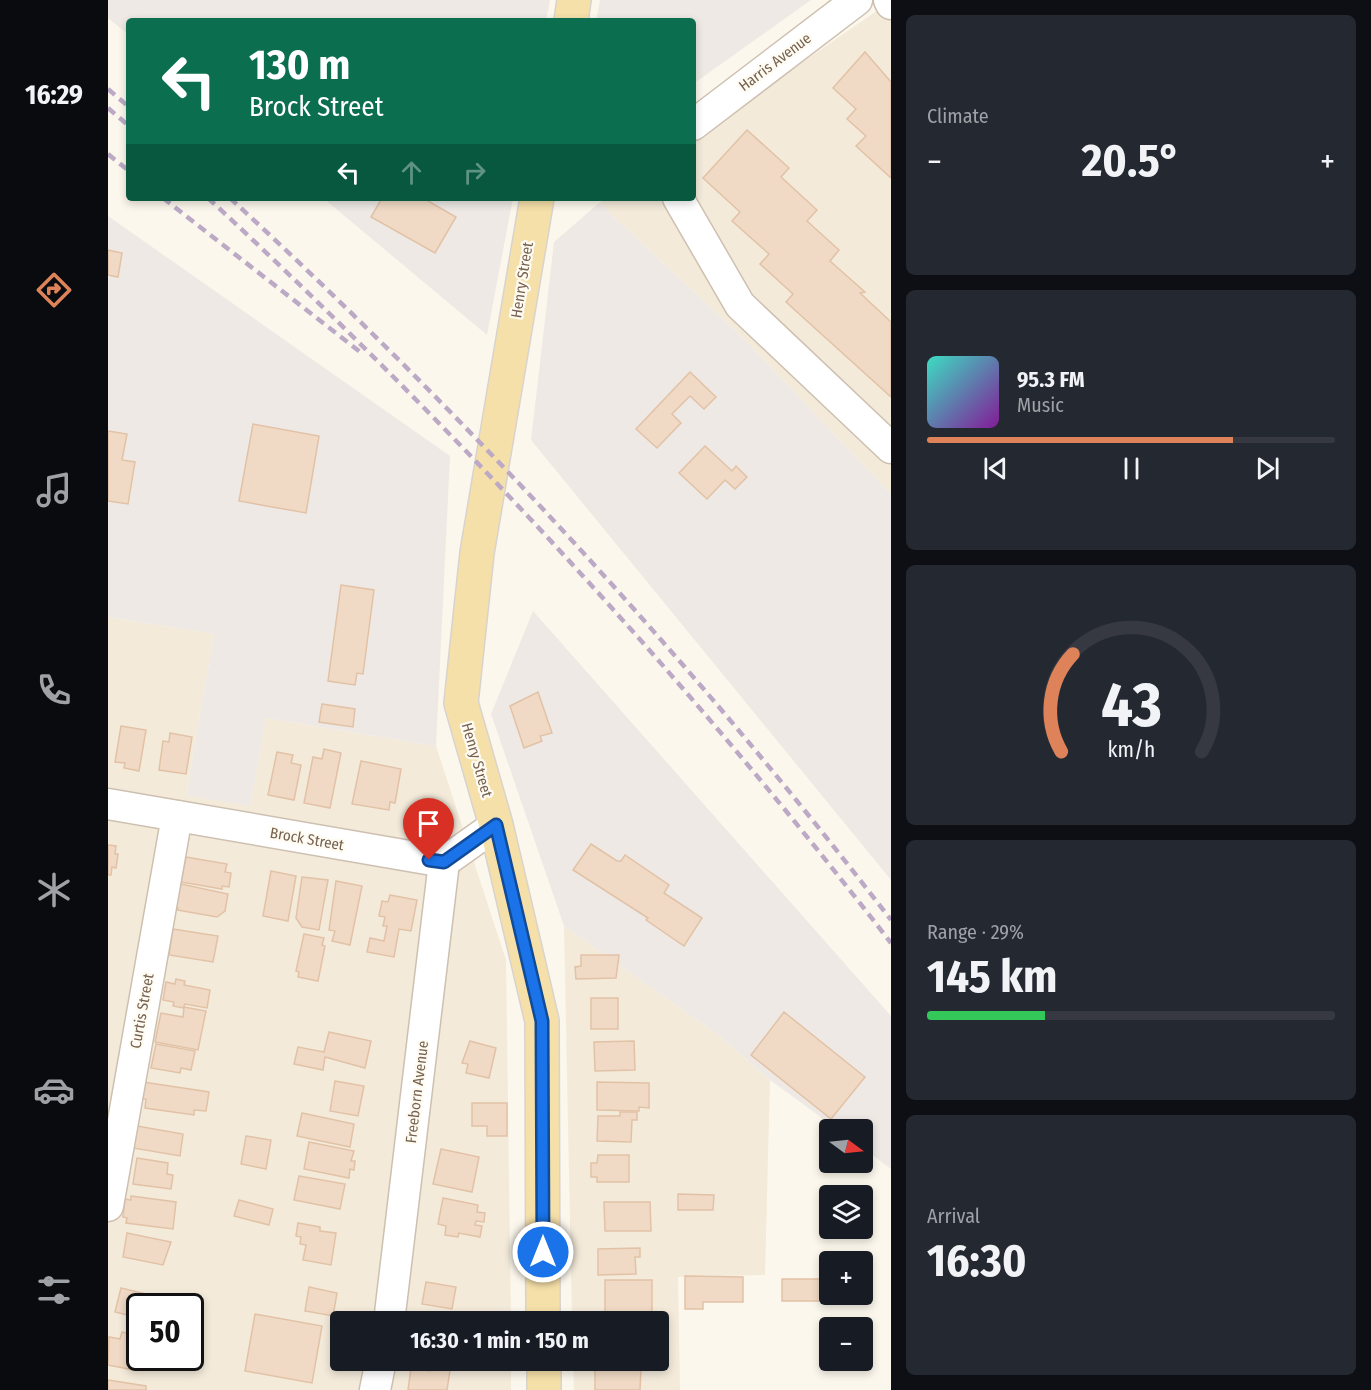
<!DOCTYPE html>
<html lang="en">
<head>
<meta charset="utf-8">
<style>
	body { margin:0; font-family:"Fira Sans Condensed",sans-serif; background:#242831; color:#f1f3f6; height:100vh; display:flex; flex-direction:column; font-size:22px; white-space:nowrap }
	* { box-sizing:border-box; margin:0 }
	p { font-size:20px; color:#9ea1a6 }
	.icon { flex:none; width:33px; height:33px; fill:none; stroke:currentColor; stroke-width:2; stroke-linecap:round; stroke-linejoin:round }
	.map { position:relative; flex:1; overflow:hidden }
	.panel { display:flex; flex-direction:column; gap:15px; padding:15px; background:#0d0f14; width:480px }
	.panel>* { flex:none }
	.hud { position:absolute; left:18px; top:18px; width:570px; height:183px; border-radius:6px; box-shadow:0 3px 9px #0003; background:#0b6e4f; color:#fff; overflow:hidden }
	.needle { width:39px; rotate:105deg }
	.tools { position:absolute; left:711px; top:1119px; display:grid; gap:12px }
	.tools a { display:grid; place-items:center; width:54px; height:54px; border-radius:6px; background:#171b24; box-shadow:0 3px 9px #0003; font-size:30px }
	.speed { position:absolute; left:18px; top:1293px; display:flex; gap:12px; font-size:30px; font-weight:700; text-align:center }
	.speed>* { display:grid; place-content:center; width:78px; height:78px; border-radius:50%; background:#171b24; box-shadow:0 3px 9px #0003; line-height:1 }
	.speed .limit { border:3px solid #111; border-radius:9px; background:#fff; color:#111 }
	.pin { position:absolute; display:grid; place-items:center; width:51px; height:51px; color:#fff; margin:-62px -26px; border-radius:50% 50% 50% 0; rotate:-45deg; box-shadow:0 0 6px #0007 }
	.pin .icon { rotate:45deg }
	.me { position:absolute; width:66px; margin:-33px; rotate:0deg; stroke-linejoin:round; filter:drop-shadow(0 0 4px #0008) }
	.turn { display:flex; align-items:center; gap:21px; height:126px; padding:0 24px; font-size:27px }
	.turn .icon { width:78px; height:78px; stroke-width:2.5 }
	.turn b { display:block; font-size:42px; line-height:51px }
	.lanes { display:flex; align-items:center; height:57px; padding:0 24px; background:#0003; justify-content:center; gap:30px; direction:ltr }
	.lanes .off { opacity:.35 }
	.big { font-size:45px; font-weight:700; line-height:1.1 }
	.panel .widget { flex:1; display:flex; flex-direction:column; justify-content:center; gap:9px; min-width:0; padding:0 21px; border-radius:9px; background:#242831 }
	.panel .dial { align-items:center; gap:0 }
	.dial svg { height:156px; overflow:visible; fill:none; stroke:#363941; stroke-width:7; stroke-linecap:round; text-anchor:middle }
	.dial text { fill:#f1f3f6; stroke:none }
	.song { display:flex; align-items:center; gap:18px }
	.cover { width:72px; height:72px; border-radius:9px; background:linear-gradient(135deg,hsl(170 70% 55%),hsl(290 70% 35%)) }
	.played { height:6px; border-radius:3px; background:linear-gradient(90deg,#de8359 75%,#363941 75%) }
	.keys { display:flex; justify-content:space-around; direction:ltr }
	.heat { display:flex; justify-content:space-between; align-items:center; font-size:33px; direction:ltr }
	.charge { height:9px; border-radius:4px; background:linear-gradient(90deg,#34c759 29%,#363941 0) }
	.trip { position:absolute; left:222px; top:1311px; width:339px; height:60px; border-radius:6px; background:#171b24; box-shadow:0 3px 9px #0003; font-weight:700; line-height:60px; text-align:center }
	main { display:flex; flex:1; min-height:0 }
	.tab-bar { display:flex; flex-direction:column; width:108px; justify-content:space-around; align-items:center; background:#090b0e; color:#9ea1a6 }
	.tab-bar .icon { width:42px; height:42px }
	.tab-bar .current { color:#de8359 }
	.tab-bar b { font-size:27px; color:#f1f3f6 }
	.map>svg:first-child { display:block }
	.residential { fill:#f3eada; fill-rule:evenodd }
	.industrial { fill:#eee9e4 }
	.building { fill:#f0dac5; stroke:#e2c2a6; stroke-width:1.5 }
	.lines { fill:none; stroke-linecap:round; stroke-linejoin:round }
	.minor-casing { stroke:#cec0b1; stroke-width:33 }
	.major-casing { stroke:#d9d3ce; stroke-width:36 }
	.minor { stroke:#fff; stroke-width:30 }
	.major { stroke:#f6e0a9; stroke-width:33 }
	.rail { stroke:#bca9c6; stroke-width:4.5; stroke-dasharray:9 6; stroke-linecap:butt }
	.route-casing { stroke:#114b97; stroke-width:15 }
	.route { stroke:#1a73e8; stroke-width:10 }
	.labels { text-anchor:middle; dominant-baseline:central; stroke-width:4.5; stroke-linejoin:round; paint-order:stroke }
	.street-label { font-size:15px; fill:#76614f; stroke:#fefbf2 }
</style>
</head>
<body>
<main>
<nav class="tab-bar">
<b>16:29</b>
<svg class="icon current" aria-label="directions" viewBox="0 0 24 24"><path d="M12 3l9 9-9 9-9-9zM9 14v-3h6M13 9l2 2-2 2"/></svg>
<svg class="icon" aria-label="music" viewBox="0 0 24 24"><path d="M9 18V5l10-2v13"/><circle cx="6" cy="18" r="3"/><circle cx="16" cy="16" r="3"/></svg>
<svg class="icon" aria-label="phone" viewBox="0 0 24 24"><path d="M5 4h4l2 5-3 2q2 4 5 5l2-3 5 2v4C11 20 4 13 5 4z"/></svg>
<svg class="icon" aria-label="climate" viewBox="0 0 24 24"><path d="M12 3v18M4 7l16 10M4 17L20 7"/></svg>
<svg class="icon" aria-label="car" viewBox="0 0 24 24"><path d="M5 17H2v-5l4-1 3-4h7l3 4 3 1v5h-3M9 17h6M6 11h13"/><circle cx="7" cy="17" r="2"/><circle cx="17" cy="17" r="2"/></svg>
<svg class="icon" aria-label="filters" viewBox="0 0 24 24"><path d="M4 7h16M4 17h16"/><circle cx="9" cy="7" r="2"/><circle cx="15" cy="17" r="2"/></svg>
</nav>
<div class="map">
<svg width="783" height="1390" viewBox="0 0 783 1390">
	<rect width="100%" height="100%" fill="#fcf7ec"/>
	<g class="residential">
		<polygon points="783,1 783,494 634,337 491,203 498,198 585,198 585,138"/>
		<path d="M0 617 106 634 78 794 142 806 158 718 328 746 398 960 403 1321 232 1322V1360L403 1361V1390H0ZM32 1306H82V1358H32Z"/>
		<polygon points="456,926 613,1037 662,1080 657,1275 570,1277 572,1390 466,1390 465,1361 550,1360 550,1322 464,1321"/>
	</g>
	<g class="industrial">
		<polygon points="0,0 442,0 438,21 21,21 21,35 0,18"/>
		<polygon points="492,0 703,0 585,84 585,21 488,21"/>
		<polygon points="215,198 405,198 379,335"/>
		<polygon points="491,203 634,337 783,494 783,880 423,440 446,242"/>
		<polygon points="0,216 342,456 328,746 158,718 142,806 78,795 106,634 0,617"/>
		<polygon points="425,611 783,1016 783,1169 755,1148 754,1130 729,1129 662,1080 613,1037 456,926 383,714"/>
	</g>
	<g class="building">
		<polygon points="757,52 783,82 783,178 748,146 758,136 739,119 748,109 725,88"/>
		<polygon points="639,130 681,168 673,177 709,210 699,221 731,250 722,261 757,292 752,293 783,322 783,397 678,302 685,294 652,264 661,254 624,221 632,212 595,178"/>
		<polygon points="274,198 315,198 348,217 327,253 263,217"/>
		<polygon points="0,250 14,253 10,277 0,275"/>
		<polygon points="582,372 608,397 596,409 582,396 564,414 573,423 549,448 528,429"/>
		<polygon points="145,424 211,436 198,513 131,501"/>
		<polygon points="0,431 19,434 14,460 27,462 20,504 0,501"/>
		<polygon points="597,446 624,471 628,466 639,477 627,489 617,480 599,499 571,473"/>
		<polygon points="233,585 266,590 255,674 249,673 247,685 220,681"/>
		<polygon points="430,692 444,733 432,736 434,741 416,748 402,706"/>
		<polygon points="214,704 247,709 245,727 211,722"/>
		<polygon points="13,726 38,730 31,771 16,768 17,763 7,762"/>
		<polygon points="62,733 84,737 78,774 51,770 55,741 61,742"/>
		<polygon points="216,749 233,753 222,808 196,803 205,757 214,759"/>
		<polygon points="169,752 185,755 183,763 193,765 186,800 160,795"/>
		<polygon points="253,761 293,769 287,803 282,802 281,810 244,804"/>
		<polygon points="483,844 509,861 513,861 517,855 561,885 556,893 594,918 576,946 538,920 540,918 465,870"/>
		<polygon points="0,845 8,846 7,854 10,854 8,868 4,867 3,875 0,875"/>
		<polygon points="78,857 119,864 117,872 123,873 121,887 114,886 114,889 73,882"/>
		<polygon points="163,871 188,876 180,921 155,916"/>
		<polygon points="194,877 220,880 211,930 194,927 188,918"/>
		<polygon points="228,881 254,886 242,945 224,941 227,931 221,930"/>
		<polygon points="73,884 120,894 117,911 109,917 69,910 70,908 64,907 67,887 72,888"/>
		<polygon points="282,895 309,900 303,931 291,929 286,957 259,952 262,938 276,941 279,926 275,926 277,917 271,916 274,901 280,902"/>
		<polygon points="65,929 110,936 105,962 61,955"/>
		<polygon points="196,934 216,938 214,945 217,946 210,981 190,977 191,972 188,971"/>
		<polygon points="473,955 511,955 508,978 468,979 467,967 473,966"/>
		<polygon points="68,979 77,981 76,985 102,990 99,1008 77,1004 75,1008 65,1006 66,1002 55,1000 58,982 67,984"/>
		<rect x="483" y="998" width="27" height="31"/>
		<polygon points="76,1007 98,1011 90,1050 47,1042 53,1013 75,1017"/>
		<polygon points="676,1012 757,1077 723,1119 643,1055"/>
		<polygon points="221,1032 263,1041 257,1068 217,1057 215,1070 186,1064 190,1047 216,1052"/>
		<polygon points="362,1041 388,1048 381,1078 358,1073 360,1064 354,1063"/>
		<polygon points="526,1041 527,1070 487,1071 486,1042"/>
		<polygon points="48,1044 87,1051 83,1070 73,1068 72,1073 43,1068"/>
		<polygon points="227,1081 256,1086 250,1116 222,1111"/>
		<polygon points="35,1082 101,1092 98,1111 86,1110 86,1115 37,1108 38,1099 32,1098"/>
		<polygon points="489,1082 541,1083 541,1108 531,1107 531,1111 489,1110"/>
		<polygon points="364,1103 399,1103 399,1136 379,1136 379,1126 364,1126"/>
		<polygon points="512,1112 529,1112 529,1120 524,1120 523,1142 489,1141 490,1116 512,1116"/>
		<polygon points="194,1113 246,1124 242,1147 189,1136"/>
		<polygon points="29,1126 75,1134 72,1156 25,1148"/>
		<polygon points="138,1136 163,1140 158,1169 133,1164"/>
		<polygon points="201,1142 246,1151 243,1161 247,1161 246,1170 242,1169 241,1178 196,1169"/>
		<polygon points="333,1149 371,1157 364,1192 325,1184"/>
		<polygon points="490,1155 521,1155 521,1182 489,1182 489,1177 483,1177 483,1163 489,1163"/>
		<polygon points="29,1158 60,1163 59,1174 65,1175 63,1189 25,1184"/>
		<polygon points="191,1176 237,1184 232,1209 186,1200"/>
		<polygon points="570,1194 606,1195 605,1210 570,1210"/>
		<polygon points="23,1196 68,1202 65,1229 18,1223 19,1218 15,1217 17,1199 23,1200"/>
		<polygon points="335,1198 370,1205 369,1212 377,1213 376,1222 368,1221 367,1225 374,1226 372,1237 351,1233 350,1237 337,1235 338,1226 330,1224"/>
		<polygon points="131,1200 165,1209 161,1225 126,1216"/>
		<polygon points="496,1202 542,1202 543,1231 497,1231"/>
		<polygon points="190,1223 212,1227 212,1231 228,1233 223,1265 195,1260 198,1245 192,1244 193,1237 188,1236"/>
		<polygon points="19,1233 63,1242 55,1265 15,1257"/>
		<polygon points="532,1248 532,1257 527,1257 528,1274 490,1275 490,1249"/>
		<polygon points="577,1276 635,1277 635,1302 595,1302 595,1309 577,1309"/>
		<polygon points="674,1279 722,1279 722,1294 752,1295 728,1295 728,1301 674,1301"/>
		<rect x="497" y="1280" width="47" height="32"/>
		<polygon points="318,1282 348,1287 344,1309 314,1304"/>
		<polygon points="201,1287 229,1293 225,1316 197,1311"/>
		<polygon points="13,1288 51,1297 48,1306 32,1306 32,1318 7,1312"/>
		<polygon points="147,1314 214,1326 204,1383 137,1371"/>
		<polygon points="14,1332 32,1336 26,1370 0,1365 1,1337 12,1339"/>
		<polygon points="323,1367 342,1370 339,1390 300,1390 303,1368 322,1371"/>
		<polygon points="487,1367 533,1368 532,1390 487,1390"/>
		<polygon points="0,1380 38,1386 38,1390 0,1390"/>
	</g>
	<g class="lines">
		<defs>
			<g id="minor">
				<polyline points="781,0 783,4"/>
				<polyline points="585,125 749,0"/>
				<polyline points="570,198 632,305 783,448"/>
				<polyline points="0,804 336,862 388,825"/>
				<polyline points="0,1206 69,816"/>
				<polyline points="281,1322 336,862"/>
				<polyline points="267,1390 273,1360"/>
			</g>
			<g id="major">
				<polyline points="463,21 466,0"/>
				<polyline points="429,198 369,553 353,703 388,825 434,1021 435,1322"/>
				<polyline points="436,1360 436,1390"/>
			</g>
		</defs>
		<use href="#minor" class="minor-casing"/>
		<use href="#major" class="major-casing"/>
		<use href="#minor" class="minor"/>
		<use href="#major" class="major"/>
		<g class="rail">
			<polyline points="0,89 21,107"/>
			<polyline points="0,108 21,126"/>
			<polyline points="0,154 21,171"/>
			<polyline points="55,198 256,355"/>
			<path d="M100 198C348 428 576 675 783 943"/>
			<path d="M122 198C362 419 584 661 783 920"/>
		</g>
	</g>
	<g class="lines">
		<defs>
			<polyline id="route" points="321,860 336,862 388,825 434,1021 435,1252"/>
		</defs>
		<use href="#route" class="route-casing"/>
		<use href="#route" class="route"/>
	</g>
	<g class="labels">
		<g class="street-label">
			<text transform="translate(667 62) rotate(-37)">Harris Avenue</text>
			<text transform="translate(414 280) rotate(-81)">Henry Street</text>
			<text transform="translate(369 760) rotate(74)">Henry Street</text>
			<text transform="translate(199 839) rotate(10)">Brock Street</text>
			<text transform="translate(34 1011) rotate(-80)">Curtis Street</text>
			<text transform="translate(309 1092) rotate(-83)">Freeborn Avenue</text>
		</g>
	</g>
</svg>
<div class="tools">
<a><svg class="needle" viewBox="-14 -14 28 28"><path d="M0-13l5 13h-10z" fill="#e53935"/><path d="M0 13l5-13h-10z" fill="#9ea1a6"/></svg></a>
<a><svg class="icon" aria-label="layers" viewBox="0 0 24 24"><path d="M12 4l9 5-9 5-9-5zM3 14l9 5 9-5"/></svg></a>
<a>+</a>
<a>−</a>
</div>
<div class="speed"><div class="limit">50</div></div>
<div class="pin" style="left:321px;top:860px;background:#d93025"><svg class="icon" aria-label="arrive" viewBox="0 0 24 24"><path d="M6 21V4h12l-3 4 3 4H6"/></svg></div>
<svg class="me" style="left:435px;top:1252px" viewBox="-20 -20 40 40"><circle r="17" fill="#1a73e8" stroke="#fff" stroke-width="3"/><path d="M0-11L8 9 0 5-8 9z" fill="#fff"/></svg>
<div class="trip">16:30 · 1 min · 150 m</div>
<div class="hud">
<div class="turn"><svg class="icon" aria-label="left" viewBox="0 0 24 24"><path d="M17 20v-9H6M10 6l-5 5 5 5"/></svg><div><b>130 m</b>Brock Street</div></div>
<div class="lanes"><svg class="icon" aria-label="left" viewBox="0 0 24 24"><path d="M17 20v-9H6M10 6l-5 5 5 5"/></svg><svg class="icon off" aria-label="ahead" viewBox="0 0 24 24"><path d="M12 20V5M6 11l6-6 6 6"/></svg><svg class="icon off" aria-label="right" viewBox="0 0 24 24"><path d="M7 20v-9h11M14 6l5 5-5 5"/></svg></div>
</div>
</div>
<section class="panel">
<div class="widget"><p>Climate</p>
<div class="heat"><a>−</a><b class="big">20.5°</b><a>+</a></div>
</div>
<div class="widget">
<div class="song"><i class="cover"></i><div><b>95.3 FM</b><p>Music</p></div></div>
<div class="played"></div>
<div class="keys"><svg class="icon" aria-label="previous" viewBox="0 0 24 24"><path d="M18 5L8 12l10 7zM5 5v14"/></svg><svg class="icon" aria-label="pause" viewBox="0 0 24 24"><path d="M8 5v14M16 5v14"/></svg><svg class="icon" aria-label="next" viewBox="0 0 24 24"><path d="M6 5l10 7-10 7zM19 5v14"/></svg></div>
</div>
<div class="widget dial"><svg viewBox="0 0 100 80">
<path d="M14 69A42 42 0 1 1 86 69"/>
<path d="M14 69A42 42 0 0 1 20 19" stroke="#de8359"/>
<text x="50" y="56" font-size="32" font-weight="700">43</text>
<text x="50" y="72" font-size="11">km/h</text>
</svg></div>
<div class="widget"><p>Range · 29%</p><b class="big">145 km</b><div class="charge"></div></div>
<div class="widget"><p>Arrival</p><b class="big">16:30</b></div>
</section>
</main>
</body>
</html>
